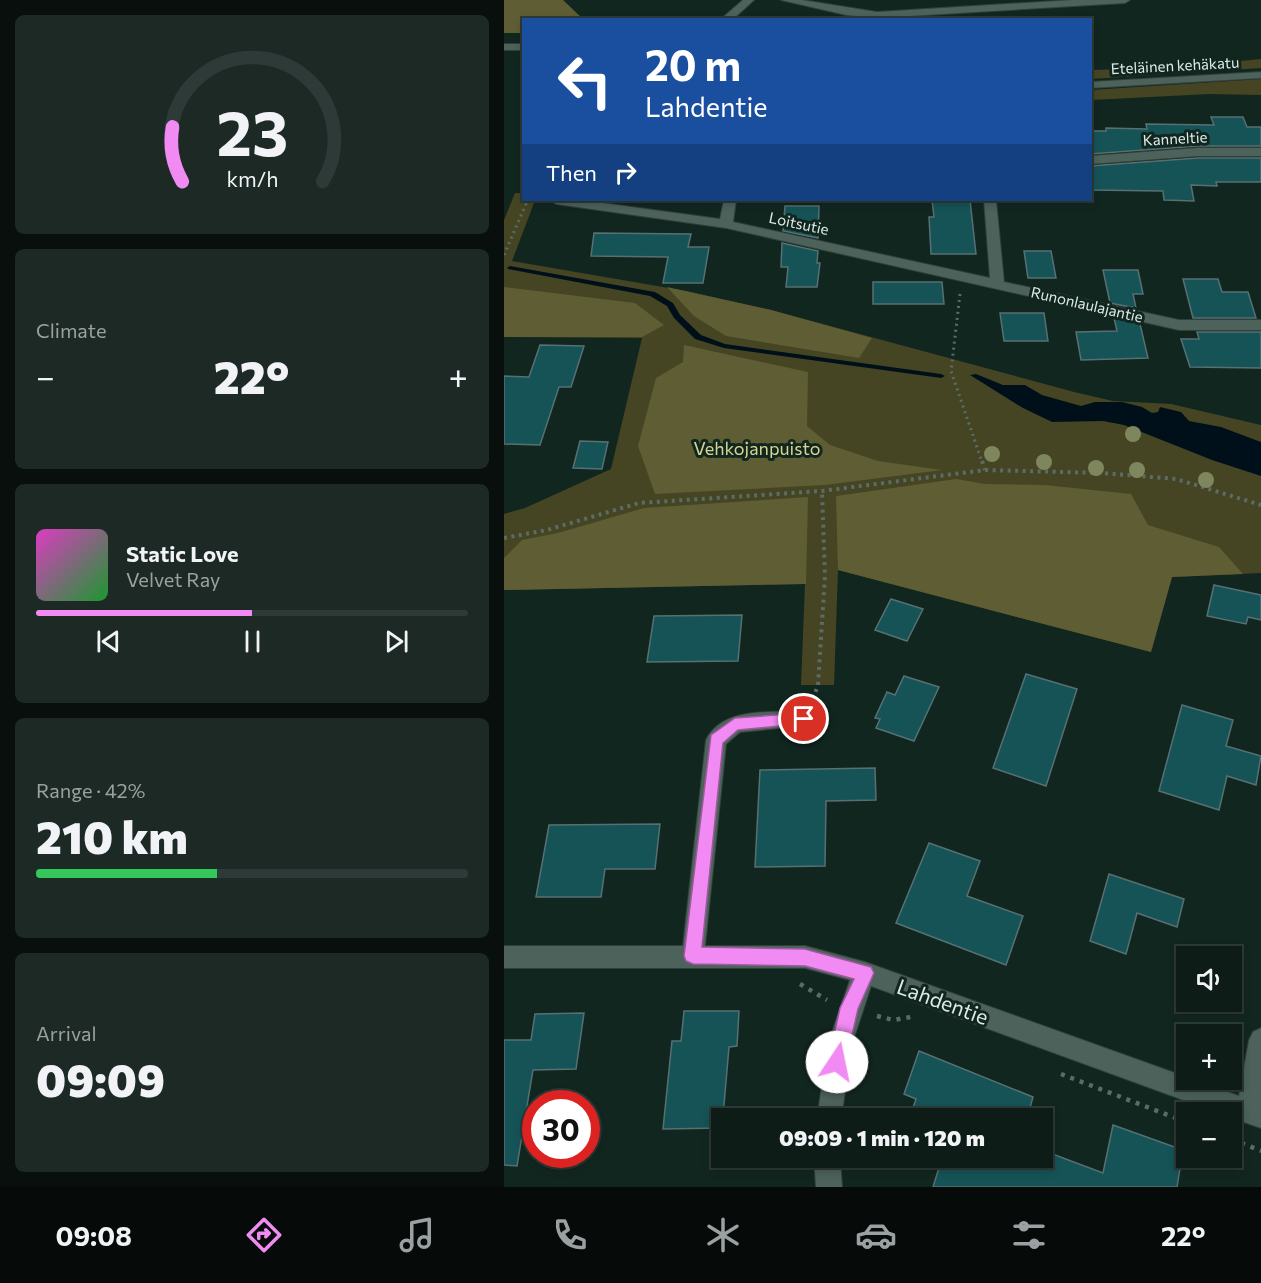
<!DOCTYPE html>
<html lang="en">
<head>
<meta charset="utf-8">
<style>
	body { margin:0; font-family:Commissioner,sans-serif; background:#1c2925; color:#f1f3f6; height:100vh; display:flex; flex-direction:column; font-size:22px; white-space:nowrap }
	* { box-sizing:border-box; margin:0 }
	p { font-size:20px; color:#9ba1a2 }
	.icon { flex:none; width:33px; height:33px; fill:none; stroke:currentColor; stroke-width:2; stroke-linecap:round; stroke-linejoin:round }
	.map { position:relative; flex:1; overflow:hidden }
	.sheet { display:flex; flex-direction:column; gap:15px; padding:15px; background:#080f0d; width:504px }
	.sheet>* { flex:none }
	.banner { position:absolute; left:18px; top:18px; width:570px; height:183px; border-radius:0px; box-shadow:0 3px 9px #0003,0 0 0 2px #2e3a37; background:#1a4fa0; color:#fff; overflow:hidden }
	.buttons { position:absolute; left:672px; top:946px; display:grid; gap:12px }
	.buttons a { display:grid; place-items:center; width:66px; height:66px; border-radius:0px; background:#0e1c18; box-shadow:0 3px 9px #0003,0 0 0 2px #2e3a37; font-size:30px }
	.speed { position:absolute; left:18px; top:1090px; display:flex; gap:12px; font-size:30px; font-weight:700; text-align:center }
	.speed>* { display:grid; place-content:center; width:78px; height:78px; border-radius:50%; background:#0e1c18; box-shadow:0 3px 9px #0003,0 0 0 2px #2e3a37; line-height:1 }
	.speed .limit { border:9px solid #d22; background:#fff; color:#111 }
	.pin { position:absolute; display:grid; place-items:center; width:51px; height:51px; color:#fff; margin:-26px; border:3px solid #fff; border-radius:50%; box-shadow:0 2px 6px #0007 }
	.me { position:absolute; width:66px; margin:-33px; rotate:11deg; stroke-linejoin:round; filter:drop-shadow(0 0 4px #0008) }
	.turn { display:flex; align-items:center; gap:21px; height:126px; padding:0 24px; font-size:27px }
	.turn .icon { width:78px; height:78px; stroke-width:2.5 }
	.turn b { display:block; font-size:42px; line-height:51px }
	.then { display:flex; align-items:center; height:57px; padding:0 24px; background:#0003; gap:12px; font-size:22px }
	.big { font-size:45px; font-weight:800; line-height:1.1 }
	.sheet .widget { flex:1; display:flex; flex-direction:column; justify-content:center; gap:9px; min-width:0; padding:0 21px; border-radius:9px; background:#1c2925 }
	.sheet .dial { align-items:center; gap:0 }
	.dial svg { height:156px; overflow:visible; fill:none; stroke:#2e3a37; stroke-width:7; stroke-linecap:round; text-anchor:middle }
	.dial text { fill:#f1f3f6; stroke:none }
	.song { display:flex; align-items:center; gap:18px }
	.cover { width:72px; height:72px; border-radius:9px; background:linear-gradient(135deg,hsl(310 70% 55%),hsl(130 70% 35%)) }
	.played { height:6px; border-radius:3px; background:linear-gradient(90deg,#f28af3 50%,#2e3a37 50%) }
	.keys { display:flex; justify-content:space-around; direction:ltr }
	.heat { display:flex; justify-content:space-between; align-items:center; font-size:33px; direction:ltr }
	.charge { height:9px; border-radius:4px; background:linear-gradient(90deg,#34c759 42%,#2e3a37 0) }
	.trip { position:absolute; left:207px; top:1108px; width:342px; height:60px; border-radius:0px; background:#0e1c18; box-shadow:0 3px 9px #0003,0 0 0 2px #2e3a37; font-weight:800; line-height:60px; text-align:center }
	.dock { display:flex; height:96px; justify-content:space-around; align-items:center; background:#060b0a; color:#9ba1a2 }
	.dock .icon { width:42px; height:42px }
	.dock .selected { color:#f28af3 }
	.dock b { font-size:27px; color:#f1f3f6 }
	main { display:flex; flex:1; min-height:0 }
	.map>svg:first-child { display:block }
	.green { fill:#464523 }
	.forest { fill:#5e5d33 }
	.water { fill:#00101a }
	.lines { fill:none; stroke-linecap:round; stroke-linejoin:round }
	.stream { fill:#00101a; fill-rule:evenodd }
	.building { fill:#155357; stroke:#577072; stroke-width:1.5 }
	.street-casing { stroke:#313f3a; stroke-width:2 }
	.secondary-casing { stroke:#313f3a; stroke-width:2 }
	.path-far3 { stroke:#5b6c66; stroke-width:2; stroke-dasharray:2 3; stroke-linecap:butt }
	.path-far2 { stroke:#5b6c66; stroke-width:3; stroke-dasharray:2 4; stroke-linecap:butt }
	.path-far1 { stroke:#5b6c66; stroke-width:4; stroke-dasharray:3 4.5; stroke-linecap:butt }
	.path { stroke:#5b6c66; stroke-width:4.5; stroke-dasharray:4 6; stroke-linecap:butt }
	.street { fill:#4c625a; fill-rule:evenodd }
	.secondary { fill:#4c625a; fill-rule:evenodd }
	.tree { fill:#7e865d }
	.route { fill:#f28af3; stroke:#9d5a9e; stroke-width:1.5 }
	.labels { text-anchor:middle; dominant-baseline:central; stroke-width:6; stroke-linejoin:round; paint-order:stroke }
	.far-street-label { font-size:15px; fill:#deebe6; stroke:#122620 }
	.park-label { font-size:18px; fill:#d7d58f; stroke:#122620 }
	.near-street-label { font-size:21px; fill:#deebe6; stroke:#122620 }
</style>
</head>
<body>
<main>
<section class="sheet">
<div class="widget dial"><svg viewBox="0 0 100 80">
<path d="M14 69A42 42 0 1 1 86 69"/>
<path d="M14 69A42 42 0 0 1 9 41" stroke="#f28af3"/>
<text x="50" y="56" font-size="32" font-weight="700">23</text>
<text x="50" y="72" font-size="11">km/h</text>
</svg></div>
<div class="widget"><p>Climate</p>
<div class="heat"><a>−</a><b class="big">22°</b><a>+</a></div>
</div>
<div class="widget">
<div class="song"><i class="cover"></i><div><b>Static Love</b><p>Velvet Ray</p></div></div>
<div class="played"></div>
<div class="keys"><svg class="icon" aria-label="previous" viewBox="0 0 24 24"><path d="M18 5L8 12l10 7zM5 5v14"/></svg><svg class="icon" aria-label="pause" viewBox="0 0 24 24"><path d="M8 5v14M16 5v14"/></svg><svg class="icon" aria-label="next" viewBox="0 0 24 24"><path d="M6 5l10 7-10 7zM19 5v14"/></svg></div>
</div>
<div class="widget"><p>Range · 42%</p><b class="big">210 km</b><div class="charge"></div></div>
<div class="widget"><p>Arrival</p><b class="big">09:09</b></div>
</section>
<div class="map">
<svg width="757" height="1187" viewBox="0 0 757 1187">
	<rect width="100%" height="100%" fill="#122620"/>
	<g class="green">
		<polygon points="757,59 757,68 587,79 587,70 664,68"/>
		<polygon points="757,79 757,95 705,94 587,100 587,90"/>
		<polygon points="11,193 18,193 17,203 30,203 8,261 182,291 267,310 570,392 609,401 667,404 757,425 757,573 668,577 647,652 334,570 330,685 297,685 301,584 0,590 0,514 21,508 107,469 138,338 0,337 0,220"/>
	</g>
	<g class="forest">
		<polygon points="0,0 59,0 79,19 20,20 19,33 0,33"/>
		<polygon points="0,287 131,303 160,325 138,337 0,337"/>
		<polygon points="163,287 267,310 368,338 355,358 222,336 190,316"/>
		<polygon points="180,345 304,372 303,426 326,445 374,461 438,470 321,485 151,494 134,446 152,378 179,362"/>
		<polygon points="452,479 481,484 541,485 627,494 644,525 715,547 739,574 668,577 647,652 334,570 332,496"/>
		<polygon points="304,497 302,584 0,590 0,558 18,540 54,533 140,508"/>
	</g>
	<polygon class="water" points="472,374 499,385 521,385 538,395 577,406 591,402 618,402 638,407 648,413 654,412 656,407 677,412 685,421 717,427 757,442 757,476 708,460 620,425 599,421 548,422 519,408 466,375"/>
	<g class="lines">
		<polygon class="stream" points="6,266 151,292 169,303 176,315 197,335 221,344 437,374 441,376 437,378 220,348 191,339 170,318 163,306 146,296 4,269 3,268"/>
	</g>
	<g class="building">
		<polygon points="707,117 739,117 743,127 757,127 757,146 694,146 586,154 586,131 602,131 602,128 643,129 642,124 710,125"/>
		<polygon points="694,158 757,158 757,182 712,182 713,186 687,185 690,201 660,200 659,191 586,190 586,166"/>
		<polygon points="428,200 466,200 472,254 427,254 425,217 430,217"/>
		<polygon points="281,206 315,206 314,238 279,231"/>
		<polygon points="90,233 187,234 184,247 205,247 199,283 159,283 164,257 87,256"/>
		<polygon points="278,243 314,251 313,263 316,263 313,287 282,287 284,267 277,267"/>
		<polygon points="520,251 547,251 552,278 524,278"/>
		<polygon points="599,270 634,270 639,294 629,294 632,308 606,303"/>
		<polygon points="679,279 714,279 718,292 744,292 752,318 689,318"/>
		<polygon points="369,282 438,282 440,304 369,304"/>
		<polygon points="496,313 540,313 544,341 500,341"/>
		<polygon points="610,318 636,324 644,358 577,360 572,332 613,331"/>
		<polygon points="693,332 757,332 757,368 686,367 677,339 695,339"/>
		<polygon points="36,345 80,346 67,387 55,387 36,445 0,444 0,376 25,377"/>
		<polygon points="76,441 104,442 98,469 69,468"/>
		<polygon points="710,585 757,595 757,620 744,617 742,624 703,616"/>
		<polygon points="387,599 419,609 403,641 371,630"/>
		<polygon points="238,615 234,661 143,662 150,616"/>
		<polygon points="522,674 573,689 542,786 489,768"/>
		<polygon points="400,676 435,687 410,741 372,728 376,719 371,718 383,692 391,695"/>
		<polygon points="678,705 729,720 722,746 757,756 752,785 723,776 715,810 655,791"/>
		<polygon points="371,768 372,800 322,801 321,866 251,867 256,770"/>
		<polygon points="156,824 151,869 101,869 97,897 32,897 45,825"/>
		<polygon points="425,843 476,861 463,896 519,916 502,965 392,923"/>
		<polygon points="605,874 680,899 673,927 633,913 622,954 586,941"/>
		<polygon points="180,1011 235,1011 233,1046 225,1047 218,1128 159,1129 168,1041 177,1041"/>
		<polygon points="80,1013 72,1069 29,1070 13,1166 0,1165 0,1040 27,1040 31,1014"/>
		<polygon points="415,1051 529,1097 523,1119 405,1119 412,1099 400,1094"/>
		<polygon points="609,1125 679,1150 673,1187 429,1187 438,1158 538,1158 538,1150 599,1173"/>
	</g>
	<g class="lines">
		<defs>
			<g id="street">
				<polygon points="239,0 250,0 228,20 216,20"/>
				<polygon points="277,0 298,0 373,12 569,0 626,0 621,3 373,18 342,15"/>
				<polygon points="694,148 757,148 757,156 694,156 586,164 586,156"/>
				<polygon points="46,200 76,200 216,219 220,200 232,200 229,222 486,278 480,200 492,200 500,282 675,320 757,320 757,330 675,330 222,228 52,204"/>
				<path d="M300 711 307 713 310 719 307 725 236 732 222 744 201 946H301L361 962 682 1077V1080H691L735 1096 745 1040 749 1032 757 1028V1128L728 1118V1113H715L367 986 348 1044 337 1119H313L324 1044 346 980 301 968H0V946H179L202 740C219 706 268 713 300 711Z"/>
				<polygon points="310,1158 336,1158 338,1187 312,1187"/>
			</g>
			<g id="secondary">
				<rect x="0" y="44" width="20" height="6"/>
				<polygon points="757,72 757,78 586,88 586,82"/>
			</g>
		</defs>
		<use href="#street" class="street-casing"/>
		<use href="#secondary" class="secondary-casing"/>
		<polyline class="path-far3" points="22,205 24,200"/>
		<g class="path-far2">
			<polyline points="0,255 22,204"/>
			<polyline points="456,294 447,371 478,462"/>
		</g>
		<g class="path-far1">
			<polyline points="478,461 481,470"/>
			<polyline points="0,538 43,530 135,503 318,491 481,470 598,473 672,479 757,505"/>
			<polyline points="309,699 314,685 321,576 318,491"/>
		</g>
		<g class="path">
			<polyline points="296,984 323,1000"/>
			<polyline points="373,1016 389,1020 407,1017"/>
			<polyline points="557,1074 682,1122"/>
			<polyline points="728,1139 757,1151"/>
		</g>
		<use href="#street" class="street"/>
		<use href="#secondary" class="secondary"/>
	</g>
	<g class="tree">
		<circle cx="629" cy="434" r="8"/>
		<circle cx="488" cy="454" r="8"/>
		<circle cx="540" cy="462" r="8"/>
		<circle cx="592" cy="468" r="8"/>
		<circle cx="633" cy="470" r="8"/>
		<circle cx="702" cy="480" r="8"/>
	</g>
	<polygon class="route" points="300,713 306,715 308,719 306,723 234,730 219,743 198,947 301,949 367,967 370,973 354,1009 342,1062 339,1069 333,1071 327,1069 324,1062 336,1008 350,979 301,966 189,964 182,961 180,956 207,735 231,718"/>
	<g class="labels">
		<g class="far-street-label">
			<text transform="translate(671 65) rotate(-3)">Eteläinen kehäkatu</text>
			<text transform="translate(671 138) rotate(-3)">Kanneltie</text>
			<text transform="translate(295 223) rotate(12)">Loitsutie</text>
			<text transform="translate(583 304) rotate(13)">Runonlaulajantie</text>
		</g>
		<g class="park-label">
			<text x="253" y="448">Vehkojanpuisto</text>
		</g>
		<g class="near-street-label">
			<text transform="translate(439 1001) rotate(20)">Lahdentie</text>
		</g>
	</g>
</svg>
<div class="buttons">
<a><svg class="icon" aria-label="sound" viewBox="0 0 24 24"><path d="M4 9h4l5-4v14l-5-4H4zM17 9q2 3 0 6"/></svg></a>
<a>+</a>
<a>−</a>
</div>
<div class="speed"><div class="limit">30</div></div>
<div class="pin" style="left:300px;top:719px;background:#d93025"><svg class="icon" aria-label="arrive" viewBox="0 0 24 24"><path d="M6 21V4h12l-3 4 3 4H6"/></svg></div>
<svg class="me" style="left:333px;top:1062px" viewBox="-20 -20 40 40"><circle r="19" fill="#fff"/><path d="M0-13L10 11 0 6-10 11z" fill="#f28af3"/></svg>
<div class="trip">09:09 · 1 min · 120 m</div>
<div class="banner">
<div class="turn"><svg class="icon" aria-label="left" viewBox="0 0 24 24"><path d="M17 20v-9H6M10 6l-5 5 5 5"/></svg><div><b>20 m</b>Lahdentie</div></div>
<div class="then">Then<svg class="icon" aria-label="right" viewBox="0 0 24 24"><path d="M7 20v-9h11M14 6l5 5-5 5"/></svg></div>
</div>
</div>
</main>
<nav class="dock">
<b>09:08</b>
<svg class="icon selected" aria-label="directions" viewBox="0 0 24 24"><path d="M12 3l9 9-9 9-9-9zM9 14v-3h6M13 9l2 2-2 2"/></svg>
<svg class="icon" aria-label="music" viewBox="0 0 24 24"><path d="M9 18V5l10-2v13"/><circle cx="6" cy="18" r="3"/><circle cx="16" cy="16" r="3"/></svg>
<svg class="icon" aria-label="phone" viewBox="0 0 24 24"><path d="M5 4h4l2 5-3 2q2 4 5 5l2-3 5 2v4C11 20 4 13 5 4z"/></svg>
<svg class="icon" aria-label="climate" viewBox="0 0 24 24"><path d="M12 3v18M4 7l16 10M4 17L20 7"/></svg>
<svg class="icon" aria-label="car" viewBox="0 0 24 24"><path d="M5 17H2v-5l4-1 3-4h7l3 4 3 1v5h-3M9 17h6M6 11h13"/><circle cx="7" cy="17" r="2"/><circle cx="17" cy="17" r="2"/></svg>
<svg class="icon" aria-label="filters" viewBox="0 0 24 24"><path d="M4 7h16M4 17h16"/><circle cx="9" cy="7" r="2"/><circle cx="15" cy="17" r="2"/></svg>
<b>22°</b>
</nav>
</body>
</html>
